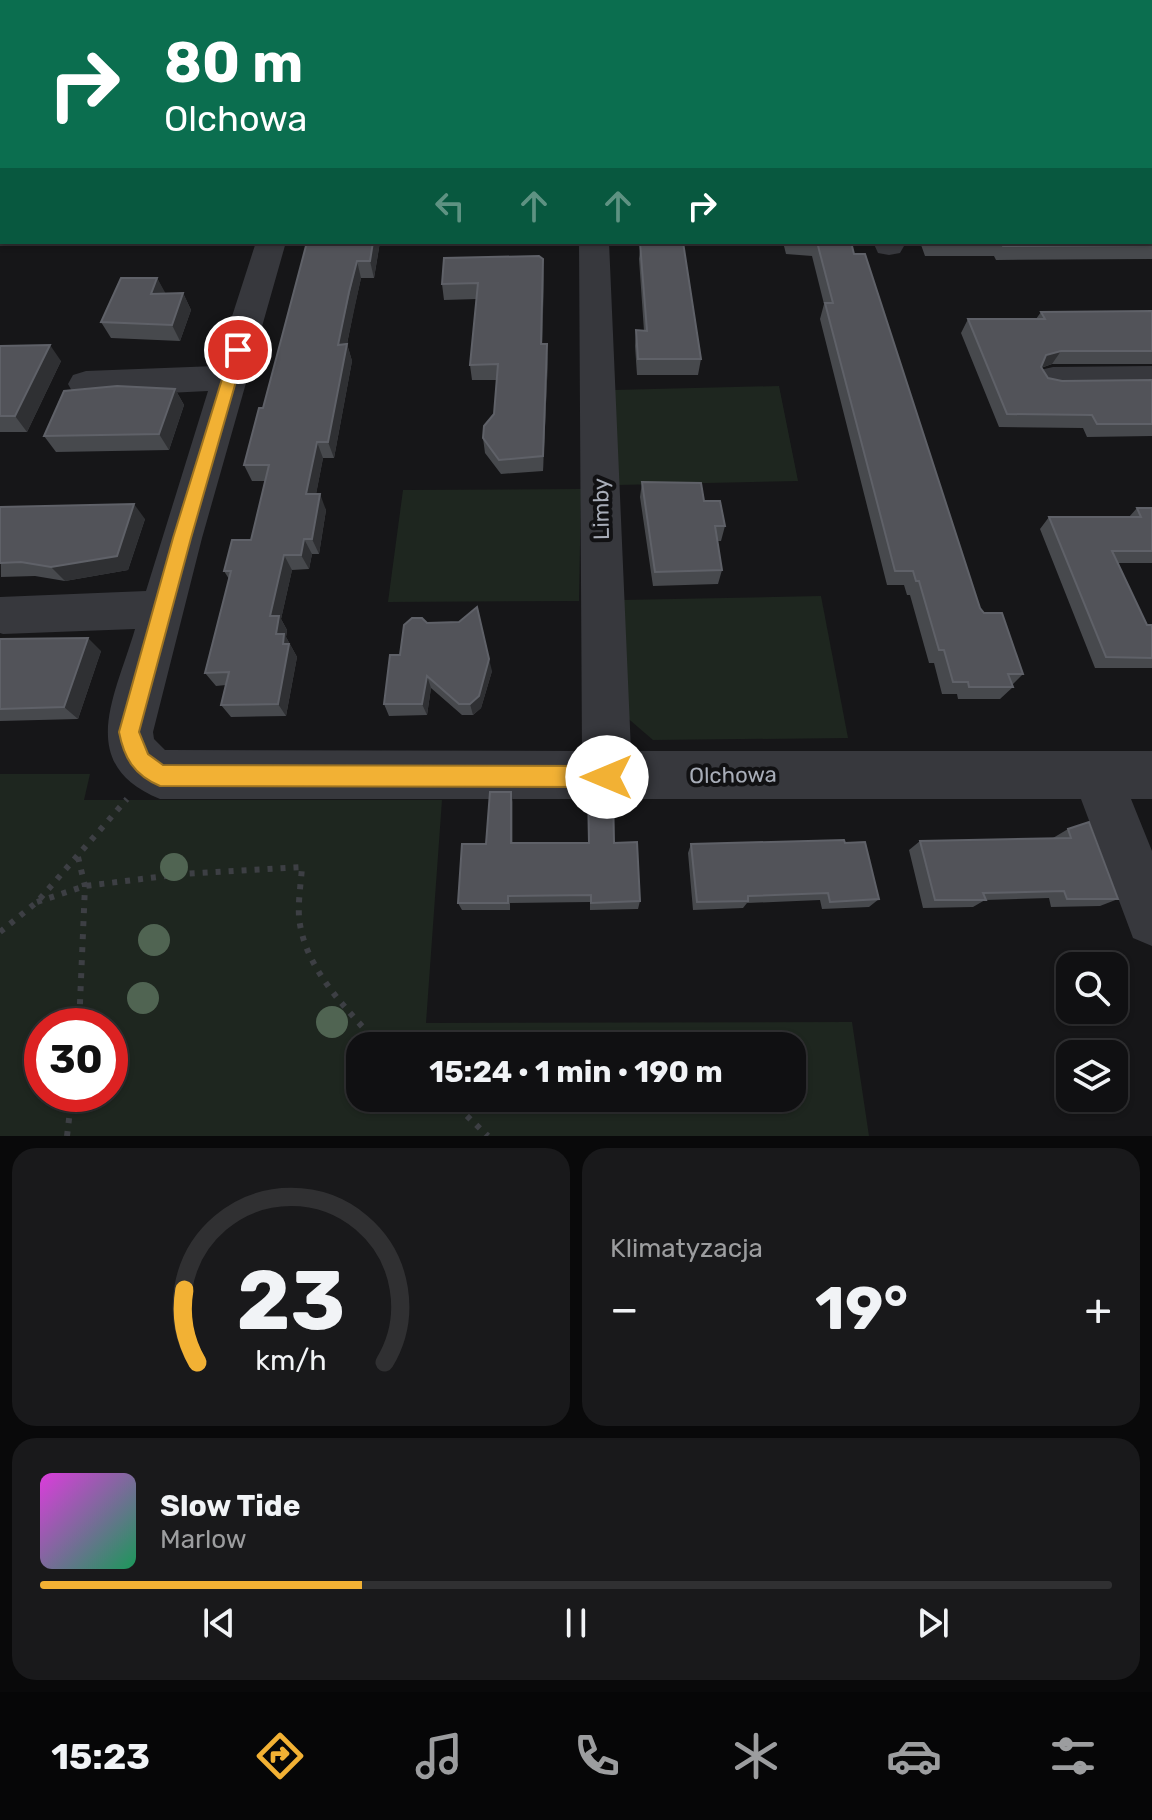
<!DOCTYPE html>
<html lang="pl">
<head>
<meta charset="utf-8">
<style>
	body { margin:0; font-family:Rubik,sans-serif; background:#19191b; color:#f1f3f6; height:100vh; display:flex; flex-direction:column; font-size:30px; white-space:nowrap }
	* { box-sizing:border-box; margin:0 }
	p { font-size:26px; color:#9c9d9f }
	.icon { flex:none; width:44px; height:44px; fill:none; stroke:currentColor; stroke-width:2; stroke-linecap:round; stroke-linejoin:round }
	.map { position:relative; height:1136px; overflow:hidden }
	.panel { display:flex; flex-direction:column; gap:12px; padding:12px; background:#09090a; flex:1 }
	.panel>* { flex:none }
	.top-card { position:absolute; left:0px; top:0px; width:1152px; height:244px; box-shadow:0 2px 6px #0004,0 0 0 2px #303032; background:#0b6e4f; color:#fff; overflow:hidden }
	.fabs { position:absolute; left:1056px; top:952px; display:grid; gap:16px }
	.fabs a { display:grid; place-items:center; width:72px; height:72px; border-radius:16px; background:#101012; box-shadow:0 2px 6px #0004,0 0 0 2px #303032; font-size:40px }
	.speed { position:absolute; left:24px; top:1008px; display:flex; gap:16px; font-size:40px; font-weight:700; text-align:center }
	.speed>* { display:grid; place-content:center; width:104px; height:104px; border-radius:50%; background:#101012; box-shadow:0 2px 6px #0004,0 0 0 2px #303032; line-height:1 }
	.speed .limit { border:12px solid #d22; background:#fff; color:#111 }
	.pin { position:absolute; display:grid; place-items:center; width:68px; height:68px; color:#fff; margin:-34px; border:4px solid #fff; border-radius:50%; box-shadow:0 2px 8px #0007 }
	.me { position:absolute; width:88px; margin:-44px; rotate:270deg; stroke-linejoin:round; filter:drop-shadow(0 0 6px #0008) }
	.turn { display:flex; align-items:center; gap:28px; height:168px; padding:0 32px; font-size:36px }
	.turn .icon { width:104px; height:104px; stroke-width:2.5 }
	.turn b { display:block; font-size:56px; line-height:68px }
	.lanes { display:flex; align-items:center; height:76px; padding:0 32px; background:#0003; justify-content:center; gap:40px; direction:ltr }
	.lanes .off { opacity:.35 }
	.big { font-size:60px; font-weight:700; line-height:1.1 }
	.panel .card { flex:1; display:flex; flex-direction:column; justify-content:center; gap:12px; min-width:0; padding:0 28px; border-radius:24px; background:#19191b }
	.panel .dial { align-items:center; gap:0 }
	.dial svg { height:208px; overflow:visible; fill:none; stroke:#303032; stroke-width:7; stroke-linecap:round; text-anchor:middle }
	.dial text { fill:#f1f3f6; stroke:none }
	.song { display:flex; align-items:center; gap:24px }
	.cover { width:96px; height:96px; border-radius:12px; background:linear-gradient(135deg,hsl(300 70% 55%),hsl(150 70% 35%)) }
	.played { height:8px; border-radius:4px; background:linear-gradient(90deg,#f2b134 30%,#303032 30%) }
	.keys { display:flex; justify-content:space-around; direction:ltr }
	.heat { display:flex; justify-content:space-between; align-items:center; font-size:44px; direction:ltr }
	.panel .tiles { flex:1; display:grid; gap:12px; grid-template-columns:1fr 1fr }
	.card:last-child { grid-column:span 2 }
	.trip { position:absolute; left:346px; top:1032px; width:460px; height:80px; border-radius:24px; background:#101012; box-shadow:0 2px 6px #0004,0 0 0 2px #303032; font-weight:700; line-height:80px; text-align:center }
	.dock { display:flex; height:128px; justify-content:space-around; align-items:center; background:#060607; color:#9c9d9f }
	.dock .icon { width:56px; height:56px }
	.dock .current { color:#f2b134 }
	.dock b { font-size:36px; color:#f1f3f6 }
	.map>svg:first-child { display:block }
	.green { fill:#1e261f; fill-rule:evenodd }
	.lines { fill:none; stroke-linecap:round; stroke-linejoin:round }
	.path-far1 { stroke:#3d3f44; stroke-width:3; stroke-dasharray:2 4; stroke-linecap:butt }
	.path { stroke:#3d3f44; stroke-width:6; stroke-dasharray:5 8; stroke-linecap:butt }
	.minor { fill:#37383d; fill-rule:evenodd }
	.tree { fill:#506452 }
	.wall { fill:#47494d }
	.shaded-wall { fill:#2f3033 }
	.building { fill:#525359; stroke:#5f6168; stroke-width:2 }
	.route { fill:#f2b134; stroke:#9d7322; stroke-width:2 }
	.labels { text-anchor:middle; dominant-baseline:central; stroke-width:8; stroke-linejoin:round; paint-order:stroke }
	.street-label { font-size:22px; fill:#a8adb8; stroke:#111113 }
</style>
</head>
<body>
<div class="map">
<svg width="1152" height="1136" viewBox="0 0 1152 1136">
	<rect width="100%" height="100%" fill="#161618"/>
	<g class="green">
		<polygon points="779,386 798,481 617,485 613,390"/>
		<polygon points="581,489 579,601 388,602 403,490"/>
		<polygon points="821,596 848,738 653,740 624,715 621,600"/>
		<path d="M0 774H90L84 800H442L426 1023 852 1022 869 1136H0ZM42 1026H110V1094H42ZM360 1046H792V1098H360Z"/>
	</g>
	<g class="lines">
		<polyline class="path-far1" points="87,2 133,0"/>
		<g class="path">
			<polyline points="78,857 85,886 79,1026"/>
			<path d="M37 902 85 886 182 874 302 867C301 883 298 900 299 917 304 969 347 1009 380 1046"/>
			<polyline points="0,932 37,902 127,799"/>
			<polyline points="448,1098 488,1136"/>
			<polyline points="67,1136 72,1094"/>
		</g>
		<g class="minor">
			<polygon points="0,0 52,0 2,2 2,7"/>
			<rect x="594" y="0" width="22" height="2"/>
			<polygon points="791,0 813,0 814,2 792,2"/>
			<polygon points="879,0 901,0 902,2 880,2"/>
			<path d="M256 242H286L202 538 153 732 154 739 165 750 582 751 579 242H609L631 751H1152V799H1131L1152 851V946L1133 938 1081 799H160C74 764 116 695 135 629L3 634 0 633V597L146 591 208 391 86 397 73 393 68 384 73 375 86 371 216 366Z"/>
			<polygon points="873,242 903,242 904,246 900,253 889,255 878,253"/>
			<polygon points="1152,366 1152,390 1053,391 1040,388 1035,379 1040,370 1053,367"/>
		</g>
	</g>
	<g class="tree">
		<circle cx="174" cy="867" r="14"/>
		<circle cx="154" cy="940" r="16"/>
		<circle cx="143" cy="998" r="16"/>
		<circle cx="332" cy="1022" r="16"/>
	</g>
	<g class="wall">
		<polygon points="1031,0 1142,0 1144,2 1030,2"/>
		<polygon points="1150,9 1152,12 1152,127 1150,127"/>
		<polygon points="1152,132 1152,259 996,260 994,256 925,256 920,242 1150,242"/>
		<polygon points="307,242 380,242 374,278 361,278 354,309 347,344 352,361 334,458 323,458 316,494 326,510 319,554 312,554 309,569 292,570 281,619 287,630 286,637 297,657 286,716 231,717 221,705 226,685 216,686 205,673 229,579 224,571 251,540 265,481 252,481 244,465 263,408"/>
		<polygon points="641,242 683,242 701,359 698,375 637,375 635,346 636,330 644,331 639,259"/>
		<polygon points="783,242 851,242 854,254 980,608 1023,674 1012,685 1013,687 1000,699 958,699 957,694 942,694 934,663 929,663 910,595 907,595 904,585 887,585 820,319 824,304 812,256 786,254"/>
		<polygon points="544,275 542,344 548,359 543,471 501,474 485,453 483,438 494,414 497,380 472,380 470,365 477,299 444,300 442,284"/>
		<polygon points="157,278 165,294 183,293 191,310 180,341 111,338 101,322"/>
		<polygon points="1152,311 1152,364 1052,364 1041,368 1048,378 1062,381 1152,380 1152,436 1087,437 1083,428 999,427 961,333 968,319 1036,319 1041,312"/>
		<polygon points="0,346 61,361 27,432 0,432"/>
		<polygon points="175,389 184,405 169,450 56,452 44,436"/>
		<polygon points="642,482 704,501 725,526 721,541 717,541 722,570 718,584 653,586 640,497"/>
		<polygon points="0,507 145,519 128,570 65,581 35,576 1,577"/>
		<polygon points="1137,508 1152,508 1152,563 1118,563 1147,625 1152,625 1152,668 1095,668 1040,529 1049,517 1129,517"/>
		<polygon points="427,623 492,671 481,708 473,715 462,715 431,688 427,715 389,716 384,704"/>
		<polygon points="0,640 101,651 78,719 0,721"/>
		<polygon points="513,802 513,843 614,843 640,901 638,909 590,910 590,902 510,903 510,910 462,910 458,903 486,844"/>
		<polygon points="1068,829 1118,899 1100,906 1051,907 1049,898 985,900 973,907 923,908 909,850 920,841 1053,838"/>
		<polygon points="845,843 879,899 869,907 822,909 820,900 747,903 743,908 693,910 688,853 691,844"/>
	</g>
	<g class="shaded-wall">
		<polygon points="373,242 380,242 374,278 370,261"/>
		<polygon points="543,259 544,275 542,359 541,344"/>
		<polygon points="357,261 361,278 343,362 338,345"/>
		<polygon points="157,278 166,294 151,294"/>
		<polygon points="183,293 191,310 180,341 172,325"/>
		<polygon points="347,344 352,361 334,458 328,442"/>
		<polygon points="547,344 548,359 543,471 543,456"/>
		<polygon points="50,345 61,361 27,432 15,416"/>
		<polygon points="1061,351 1052,364 1037,369 1046,355"/>
		<polygon points="175,389 184,405 169,450 159,434"/>
		<polygon points="317,442 323,458 313,510 306,494"/>
		<polygon points="320,494 326,510 319,554 312,539"/>
		<polygon points="134,504 145,519 128,570 65,581 51,567"/>
		<polygon points="304,539 312,554 309,569 301,555"/>
		<polygon points="284,555 292,570 281,619 287,630 286,637 297,657 286,716 278,704 276,634 270,616"/>
		<polygon points="88,638 101,651 78,719 64,707"/>
		<polygon points="489,659 492,671 481,708 473,715 470,704"/>
		<polygon points="427,676 431,688 427,715 422,704"/>
		<polygon points="511,792 513,802 513,852 511,843"/>
	</g>
	<g class="building">
		<polygon points="249,0 310,0 309,2 249,2"/>
		<polygon points="363,0 435,0 435,2 362,2"/>
		<polygon points="749,0 777,0 778,2 749,2"/>
		<polygon points="831,0 868,0 869,2 832,2"/>
		<polygon points="1043,0 1142,0 1144,2 1045,2"/>
		<polygon points="1150,9 1152,12 1152,113 1150,113"/>
		<polygon points="1150,129 1152,132 1152,245 1003,246 1001,242 1150,242"/>
		<polygon points="307,242 373,242 370,261 357,261 349,292 338,345 347,344 328,442 317,442 306,494 320,494 312,539 304,539 301,555 284,555 270,616 279,616 276,634 284,634 283,644 289,644 278,704 221,705 229,672 205,673 231,571 224,571 232,540 251,540 269,465 244,465 259,408 263,408"/>
		<polygon points="642,242 683,242 701,359 638,359 636,330 647,331 640,243"/>
		<polygon points="817,242 851,242 854,254 865,254 980,608 984,613 1002,613 1023,674 1008,674 1013,687 969,687 968,682 953,682 944,650 939,650 919,581 916,581 913,571 895,571 825,303 833,303"/>
		<polygon points="539,256 543,259 541,344 547,344 543,456 499,460 483,438 484,426 494,414 498,364 470,365 478,283 442,284 444,258"/>
		<polygon points="121,278 157,278 151,294 183,293 172,325 101,322"/>
		<polygon points="1152,311 1152,351 1061,351 1046,355 1041,367 1048,378 1062,381 1152,380 1152,424 1097,424 1092,415 1007,414 968,319 1045,319 1041,312"/>
		<polygon points="50,345 15,416 0,416 0,346"/>
		<polygon points="117,386 175,389 159,434 44,436 64,391"/>
		<polygon points="642,482 701,483 704,501 720,501 725,526 715,526 722,570 655,572"/>
		<polygon points="134,504 117,556 51,567 21,562 0,563 0,507"/>
		<polygon points="1137,508 1152,508 1152,551 1112,551 1147,625 1152,625 1152,658 1106,657 1049,517 1141,517"/>
		<polygon points="477,607 489,659 479,696 470,704 459,704 427,676 422,704 384,704 390,655 400,655 404,625 412,618 422,618 427,623 459,622"/>
		<polygon points="88,638 64,707 0,709 0,639"/>
		<polygon points="490,792 511,792 511,843 589,843 588,792 613,792 614,843 637,842 640,901 591,903 591,895 508,896 508,903 458,903 462,844 486,844"/>
		<polygon points="1089,822 1118,899 1067,899 1064,891 983,893 986,900 935,900 920,841 1071,838 1068,829"/>
		<polygon points="844,840 845,843 865,842 879,899 830,902 828,893 748,896 748,901 697,902 691,844"/>
	</g>
	<path class="route" d="M238 345 245 350 191 538 139 732 148 754 163 765 607 766 615 769 618 777 615 784 607 787 160 786C134 775 124 758 119 732L173 538 231 350Z"/>
	<g class="labels">
		<g class="street-label">
			<text transform="translate(601 509) rotate(-91)">Limby</text>
			<text transform="translate(733 775) rotate(-1)">Olchowa</text>
		</g>
	</g>
</svg>
<div class="fabs">
<a><svg class="icon" aria-label="search" viewBox="0 0 24 24"><circle cx="10" cy="10" r="6"/><path d="M15 15l6 6"/></svg></a>
<a><svg class="icon" aria-label="layers" viewBox="0 0 24 24"><path d="M12 4l9 5-9 5-9-5zM3 14l9 5 9-5"/></svg></a>
</div>
<div class="speed"><div class="limit">30</div></div>
<div class="pin" style="left:238px;top:350px;background:#d93025"><svg class="icon" aria-label="arrive" viewBox="0 0 24 24"><path d="M6 21V4h12l-3 4 3 4H6"/></svg></div>
<svg class="me" style="left:607px;top:777px" viewBox="-20 -20 40 40"><circle r="19" fill="#fff"/><path d="M0-13L10 11 0 6-10 11z" fill="#f2b134"/></svg>
<div class="trip">15:24 · 1 min · 190 m</div>
<div class="top-card">
<div class="turn"><svg class="icon" aria-label="right" viewBox="0 0 24 24"><path d="M7 20v-9h11M14 6l5 5-5 5"/></svg><div><b>80 m</b>Olchowa</div></div>
<div class="lanes"><svg class="icon off" aria-label="left" viewBox="0 0 24 24"><path d="M17 20v-9H6M10 6l-5 5 5 5"/></svg><svg class="icon off" aria-label="ahead" viewBox="0 0 24 24"><path d="M12 20V5M6 11l6-6 6 6"/></svg><svg class="icon off" aria-label="ahead" viewBox="0 0 24 24"><path d="M12 20V5M6 11l6-6 6 6"/></svg><svg class="icon" aria-label="right" viewBox="0 0 24 24"><path d="M7 20v-9h11M14 6l5 5-5 5"/></svg></div>
</div>
</div>
<section class="panel">
<div class="tiles">
<div class="card dial"><svg viewBox="0 0 100 80">
<path d="M14 69A42 42 0 1 1 86 69"/>
<path d="M14 69A42 42 0 0 1 9 41" stroke="#f2b134"/>
<text x="50" y="56" font-size="32" font-weight="700">23</text>
<text x="50" y="72" font-size="11">km/h</text>
</svg></div>
<div class="card"><p>Klimatyzacja</p>
<div class="heat"><a>−</a><b class="big">19°</b><a>+</a></div>
</div>
<div class="card">
<div class="song"><i class="cover"></i><div><b>Slow Tide</b><p>Marlow</p></div></div>
<div class="played"></div>
<div class="keys"><svg class="icon" aria-label="previous" viewBox="0 0 24 24"><path d="M18 5L8 12l10 7zM5 5v14"/></svg><svg class="icon" aria-label="pause" viewBox="0 0 24 24"><path d="M8 5v14M16 5v14"/></svg><svg class="icon" aria-label="next" viewBox="0 0 24 24"><path d="M6 5l10 7-10 7zM19 5v14"/></svg></div>
</div>
</div>
</section>
<nav class="dock">
<b>15:23</b>
<svg class="icon current" aria-label="directions" viewBox="0 0 24 24"><path d="M12 3l9 9-9 9-9-9zM9 14v-3h6M13 9l2 2-2 2"/></svg>
<svg class="icon" aria-label="music" viewBox="0 0 24 24"><path d="M9 18V5l10-2v13"/><circle cx="6" cy="18" r="3"/><circle cx="16" cy="16" r="3"/></svg>
<svg class="icon" aria-label="phone" viewBox="0 0 24 24"><path d="M5 4h4l2 5-3 2q2 4 5 5l2-3 5 2v4C11 20 4 13 5 4z"/></svg>
<svg class="icon" aria-label="climate" viewBox="0 0 24 24"><path d="M12 3v18M4 7l16 10M4 17L20 7"/></svg>
<svg class="icon" aria-label="car" viewBox="0 0 24 24"><path d="M5 17H2v-5l4-1 3-4h7l3 4 3 1v5h-3M9 17h6M6 11h13"/><circle cx="7" cy="17" r="2"/><circle cx="17" cy="17" r="2"/></svg>
<svg class="icon" aria-label="filters" viewBox="0 0 24 24"><path d="M4 7h16M4 17h16"/><circle cx="9" cy="7" r="2"/><circle cx="15" cy="17" r="2"/></svg>
</nav>
</body>
</html>
